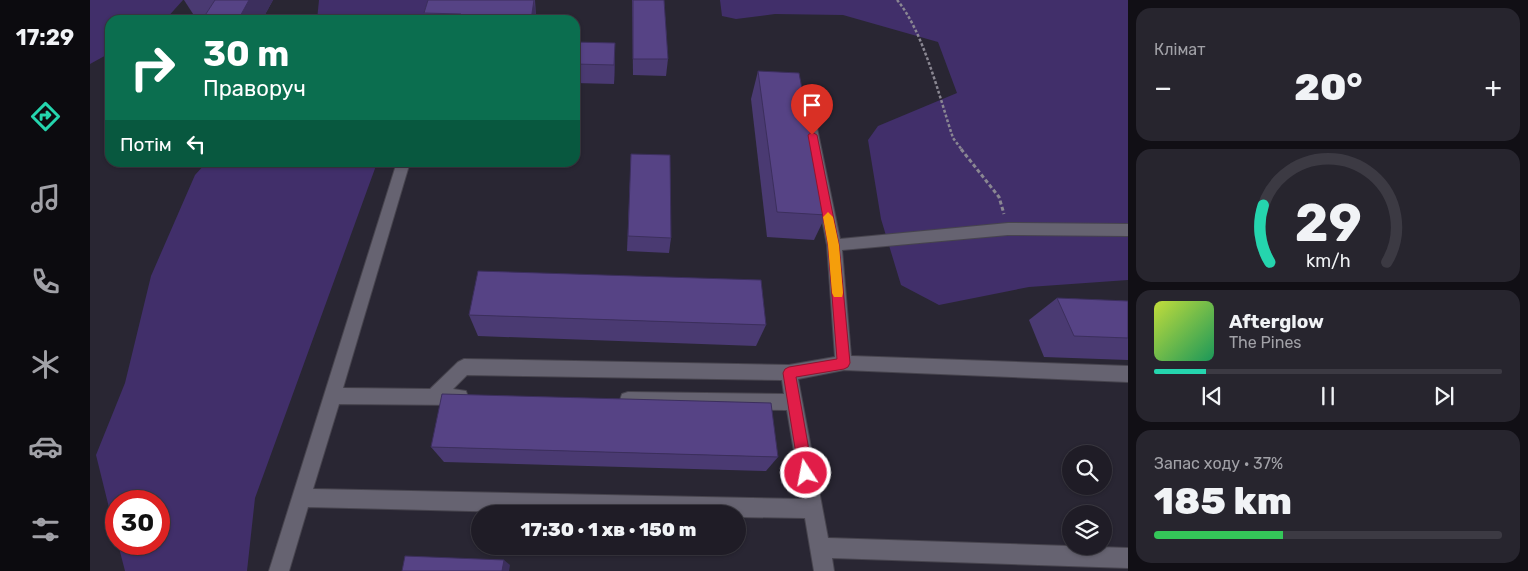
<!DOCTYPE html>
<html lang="uk">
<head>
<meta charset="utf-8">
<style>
	body { margin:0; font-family:Rubik,sans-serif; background:#27252e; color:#f1f3f6; height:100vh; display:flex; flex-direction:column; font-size:19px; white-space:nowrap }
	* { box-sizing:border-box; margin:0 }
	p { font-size:16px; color:#a1a1a7 }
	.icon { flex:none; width:28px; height:28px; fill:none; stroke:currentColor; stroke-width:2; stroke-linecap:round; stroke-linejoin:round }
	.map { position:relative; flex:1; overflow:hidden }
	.sheet { display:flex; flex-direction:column; gap:8px; padding:8px; background:#110f15; width:400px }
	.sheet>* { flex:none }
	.banner { position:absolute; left:15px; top:15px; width:475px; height:152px; border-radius:15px; box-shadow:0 1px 4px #0004,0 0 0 1px #3c3a43; background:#0b6e4f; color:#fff; overflow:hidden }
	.tools { position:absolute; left:972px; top:445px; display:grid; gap:10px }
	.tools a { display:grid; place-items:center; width:50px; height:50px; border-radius:50%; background:#1f1c26; box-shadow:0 1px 4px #0004,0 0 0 1px #3c3a43; font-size:25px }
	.speed { position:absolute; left:15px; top:490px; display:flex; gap:10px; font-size:25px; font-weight:700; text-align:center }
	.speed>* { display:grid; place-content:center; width:65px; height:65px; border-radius:50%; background:#1f1c26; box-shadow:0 1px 4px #0004,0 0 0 1px #3c3a43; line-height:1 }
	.speed .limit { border:8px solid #d22; background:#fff; color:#111 }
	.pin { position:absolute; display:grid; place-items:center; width:42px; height:42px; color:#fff; margin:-51px -21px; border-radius:50% 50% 50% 0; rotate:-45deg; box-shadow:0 0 5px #0007 }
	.pin .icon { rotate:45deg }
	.me { position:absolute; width:55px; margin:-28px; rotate:349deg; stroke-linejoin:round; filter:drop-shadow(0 0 4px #0008) }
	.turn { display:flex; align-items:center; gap:18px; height:105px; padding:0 15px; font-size:22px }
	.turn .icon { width:65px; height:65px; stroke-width:2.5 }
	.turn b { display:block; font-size:35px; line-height:42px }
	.then { display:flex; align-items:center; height:48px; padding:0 15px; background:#0003; gap:10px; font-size:19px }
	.big { font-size:38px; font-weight:800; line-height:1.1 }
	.sheet .tile { flex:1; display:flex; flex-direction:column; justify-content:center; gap:8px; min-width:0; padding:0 18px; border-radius:15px; background:#27252e }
	.sheet .dial { align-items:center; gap:0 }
	.dial svg { height:130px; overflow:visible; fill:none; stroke:#3c3a43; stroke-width:7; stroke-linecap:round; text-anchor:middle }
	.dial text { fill:#f1f3f6; stroke:none }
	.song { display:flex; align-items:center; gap:15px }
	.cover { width:60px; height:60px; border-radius:8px; background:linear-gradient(135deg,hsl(70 70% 55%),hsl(150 70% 35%)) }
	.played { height:5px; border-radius:2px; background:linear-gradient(90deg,#25d5ae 15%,#3c3a43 15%) }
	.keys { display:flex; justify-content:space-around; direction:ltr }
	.heat { display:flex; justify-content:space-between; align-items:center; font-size:28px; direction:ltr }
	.charge { height:8px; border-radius:4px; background:linear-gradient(90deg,#34c759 37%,#3c3a43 0) }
	.trip { position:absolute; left:381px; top:505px; width:275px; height:50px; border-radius:25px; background:#1f1c26; box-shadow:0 1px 4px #0004,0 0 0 1px #3c3a43; font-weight:800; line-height:50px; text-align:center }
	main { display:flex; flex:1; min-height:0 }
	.tab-bar { display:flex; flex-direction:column; width:90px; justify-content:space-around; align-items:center; background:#0c0b0f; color:#a1a1a7 }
	.tab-bar .icon { width:35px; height:35px }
	.tab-bar .current { color:#25d5ae }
	.tab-bar b { font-size:22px; color:#f1f3f6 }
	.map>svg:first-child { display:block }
	.green { fill:#412f6a }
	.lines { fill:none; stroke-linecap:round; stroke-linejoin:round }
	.minor-casing { stroke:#47444e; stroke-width:2 }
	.path-far1 { stroke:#8a8792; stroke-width:2.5; stroke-dasharray:3 2; stroke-linecap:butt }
	.path { stroke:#8a8792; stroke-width:3; stroke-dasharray:4 2.5; stroke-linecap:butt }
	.minor { fill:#666371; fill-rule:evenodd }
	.wall { fill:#4a3a72 }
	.shaded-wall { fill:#3c2f5d }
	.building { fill:#564385; stroke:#3c2f5d }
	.route { fill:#e11d48; stroke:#92132f }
	.slow { fill:#f59e0b }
</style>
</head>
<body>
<main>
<nav class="tab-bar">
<b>17:29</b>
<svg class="icon current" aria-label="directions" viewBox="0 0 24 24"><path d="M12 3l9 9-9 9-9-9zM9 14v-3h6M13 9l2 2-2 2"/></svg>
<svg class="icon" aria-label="music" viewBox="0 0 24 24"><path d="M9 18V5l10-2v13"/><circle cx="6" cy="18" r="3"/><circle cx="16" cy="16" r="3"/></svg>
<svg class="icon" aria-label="phone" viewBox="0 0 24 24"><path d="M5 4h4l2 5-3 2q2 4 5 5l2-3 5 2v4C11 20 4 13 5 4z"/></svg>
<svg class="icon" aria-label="climate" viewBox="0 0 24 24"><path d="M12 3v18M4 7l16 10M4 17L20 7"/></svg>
<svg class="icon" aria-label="car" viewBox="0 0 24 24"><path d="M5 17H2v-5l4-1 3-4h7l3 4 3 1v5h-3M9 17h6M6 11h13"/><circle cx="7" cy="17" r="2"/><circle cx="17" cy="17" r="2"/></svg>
<svg class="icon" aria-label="filters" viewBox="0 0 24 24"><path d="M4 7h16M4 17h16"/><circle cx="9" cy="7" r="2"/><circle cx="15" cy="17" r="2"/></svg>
</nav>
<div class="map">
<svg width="1038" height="571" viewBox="0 0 1038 571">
	<rect width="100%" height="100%" fill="#292633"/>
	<g class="green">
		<polygon points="0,0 93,0 75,20 20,20 20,53 0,64"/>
		<polygon points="229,0 391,0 337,20 227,20"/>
		<polygon points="630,0 1038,0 1038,280 939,287 849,305 811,285 791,219 778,140 788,126 867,93 848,42 753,15 685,14 646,19 632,16"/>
		<polygon points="116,163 287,163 165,498 157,571 35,571 28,544 69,544 69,501 26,501 26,536 6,455 35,383 61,276 105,175"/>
	</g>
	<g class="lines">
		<defs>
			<path id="minor" d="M715 95 721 99 750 239 918 223 1038 224V236L918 235 752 250 761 356 1038 366V382L754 370 708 379 738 538 1038 548V568L742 558 744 571H724L715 518 648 517V514H507L218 507 199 571H179L307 162H320L253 388 340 389 368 362 374 359 699 365 745 357 737 245 709 99ZM377 375 692 380 694 394 538 392 532 394 530 400 532 406 538 408 697 410 712 499 223 489 249 404 370 405 376 403 378 397 376 391 363 389Z"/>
		</defs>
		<use href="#minor" class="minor-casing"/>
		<path class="path-far1" d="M807 0C833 30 850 99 863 138L872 150"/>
		<polyline class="path" points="871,149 909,197 914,214"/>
		<use href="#minor" class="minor"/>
	</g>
	<g class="wall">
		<polygon points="94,0 183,0 172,20 105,17"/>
		<polygon points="338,0 445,0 446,17 446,20 336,20 334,13"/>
		<polygon points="542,0 574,0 578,59 576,76 543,75"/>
		<polygon points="485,42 525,62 524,84 485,83"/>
		<polygon points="668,71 736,215 724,240 677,237 661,99"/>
		<polygon points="541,154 581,238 579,253 537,251"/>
		<polygon points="967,298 1038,301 1038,360 954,357 939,320"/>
		<polygon points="379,315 676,325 666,346 388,336"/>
		<polygon points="341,447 688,457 676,471 354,462"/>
	</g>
	<g class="shaded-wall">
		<polygon points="159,0 183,0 172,20 148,20"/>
		<polygon points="444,0 446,17 446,20 441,20"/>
		<polygon points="525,43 525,62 524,84 524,65"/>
		<polygon points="414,560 420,565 419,571 412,571"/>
	</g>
	<g class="building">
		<polygon points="125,0 159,0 148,20 112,20"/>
		<polygon points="338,0 444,0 441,20 369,20 371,14 334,13"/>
		<polygon points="543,0 574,0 578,59 543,59"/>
		<polygon points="485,42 525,43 524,65 485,64"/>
		<polygon points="668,71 709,73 736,215 687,212"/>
		<polygon points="541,154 580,155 581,238 538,236"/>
		<polygon points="388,271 671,280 676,325 379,315"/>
		<polygon points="967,298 1038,301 1038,338 984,336"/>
		<polygon points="352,394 681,403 688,457 341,447"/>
		<polygon points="315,556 414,560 412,571 312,571"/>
	</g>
	<polygon class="route" points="722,132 727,135 749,245 760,363 758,367 754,369 706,377 723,473 721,478 716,480 711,478 709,473 693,373 695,369 699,367 747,359 738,245 718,135"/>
	<polygon class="slow" points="738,212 743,217 749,245 753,293 752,297 744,297 742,293 738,245 733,217"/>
</svg>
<div class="tools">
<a><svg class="icon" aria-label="search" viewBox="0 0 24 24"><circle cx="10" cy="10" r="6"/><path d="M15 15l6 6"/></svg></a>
<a><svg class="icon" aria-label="layers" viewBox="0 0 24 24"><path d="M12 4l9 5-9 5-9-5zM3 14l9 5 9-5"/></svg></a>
</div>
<div class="speed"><div class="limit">30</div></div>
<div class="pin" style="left:722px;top:135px;background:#d93025"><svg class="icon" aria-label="arrive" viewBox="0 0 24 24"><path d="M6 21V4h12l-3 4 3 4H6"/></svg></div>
<svg class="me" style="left:716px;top:473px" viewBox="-20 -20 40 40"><circle r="17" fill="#e11d48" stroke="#fff" stroke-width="3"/><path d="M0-11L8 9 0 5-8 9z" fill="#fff"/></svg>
<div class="trip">17:30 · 1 хв · 150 m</div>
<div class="banner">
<div class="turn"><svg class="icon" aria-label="right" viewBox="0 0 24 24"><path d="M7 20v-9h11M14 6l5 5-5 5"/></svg><div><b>30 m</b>Праворуч</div></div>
<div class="then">Потім<svg class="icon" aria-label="left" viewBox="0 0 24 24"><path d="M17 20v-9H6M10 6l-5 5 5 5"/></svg></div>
</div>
</div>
<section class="sheet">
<div class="tile"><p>Клімат</p>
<div class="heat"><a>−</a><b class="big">20°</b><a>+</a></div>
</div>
<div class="tile dial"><svg viewBox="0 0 100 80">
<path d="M14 69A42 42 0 1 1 86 69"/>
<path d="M14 69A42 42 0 0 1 10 34" stroke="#25d5ae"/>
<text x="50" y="56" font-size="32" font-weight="700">29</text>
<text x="50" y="72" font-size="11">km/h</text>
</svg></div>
<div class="tile">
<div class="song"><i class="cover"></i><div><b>Afterglow</b><p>The Pines</p></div></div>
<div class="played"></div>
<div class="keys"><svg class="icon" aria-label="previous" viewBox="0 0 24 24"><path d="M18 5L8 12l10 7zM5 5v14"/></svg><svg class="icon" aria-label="pause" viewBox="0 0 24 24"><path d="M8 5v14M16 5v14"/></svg><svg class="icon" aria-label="next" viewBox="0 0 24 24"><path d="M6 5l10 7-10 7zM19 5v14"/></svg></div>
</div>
<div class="tile"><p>Запас ходу · 37%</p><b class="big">185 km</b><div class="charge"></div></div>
</section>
</main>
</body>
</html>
